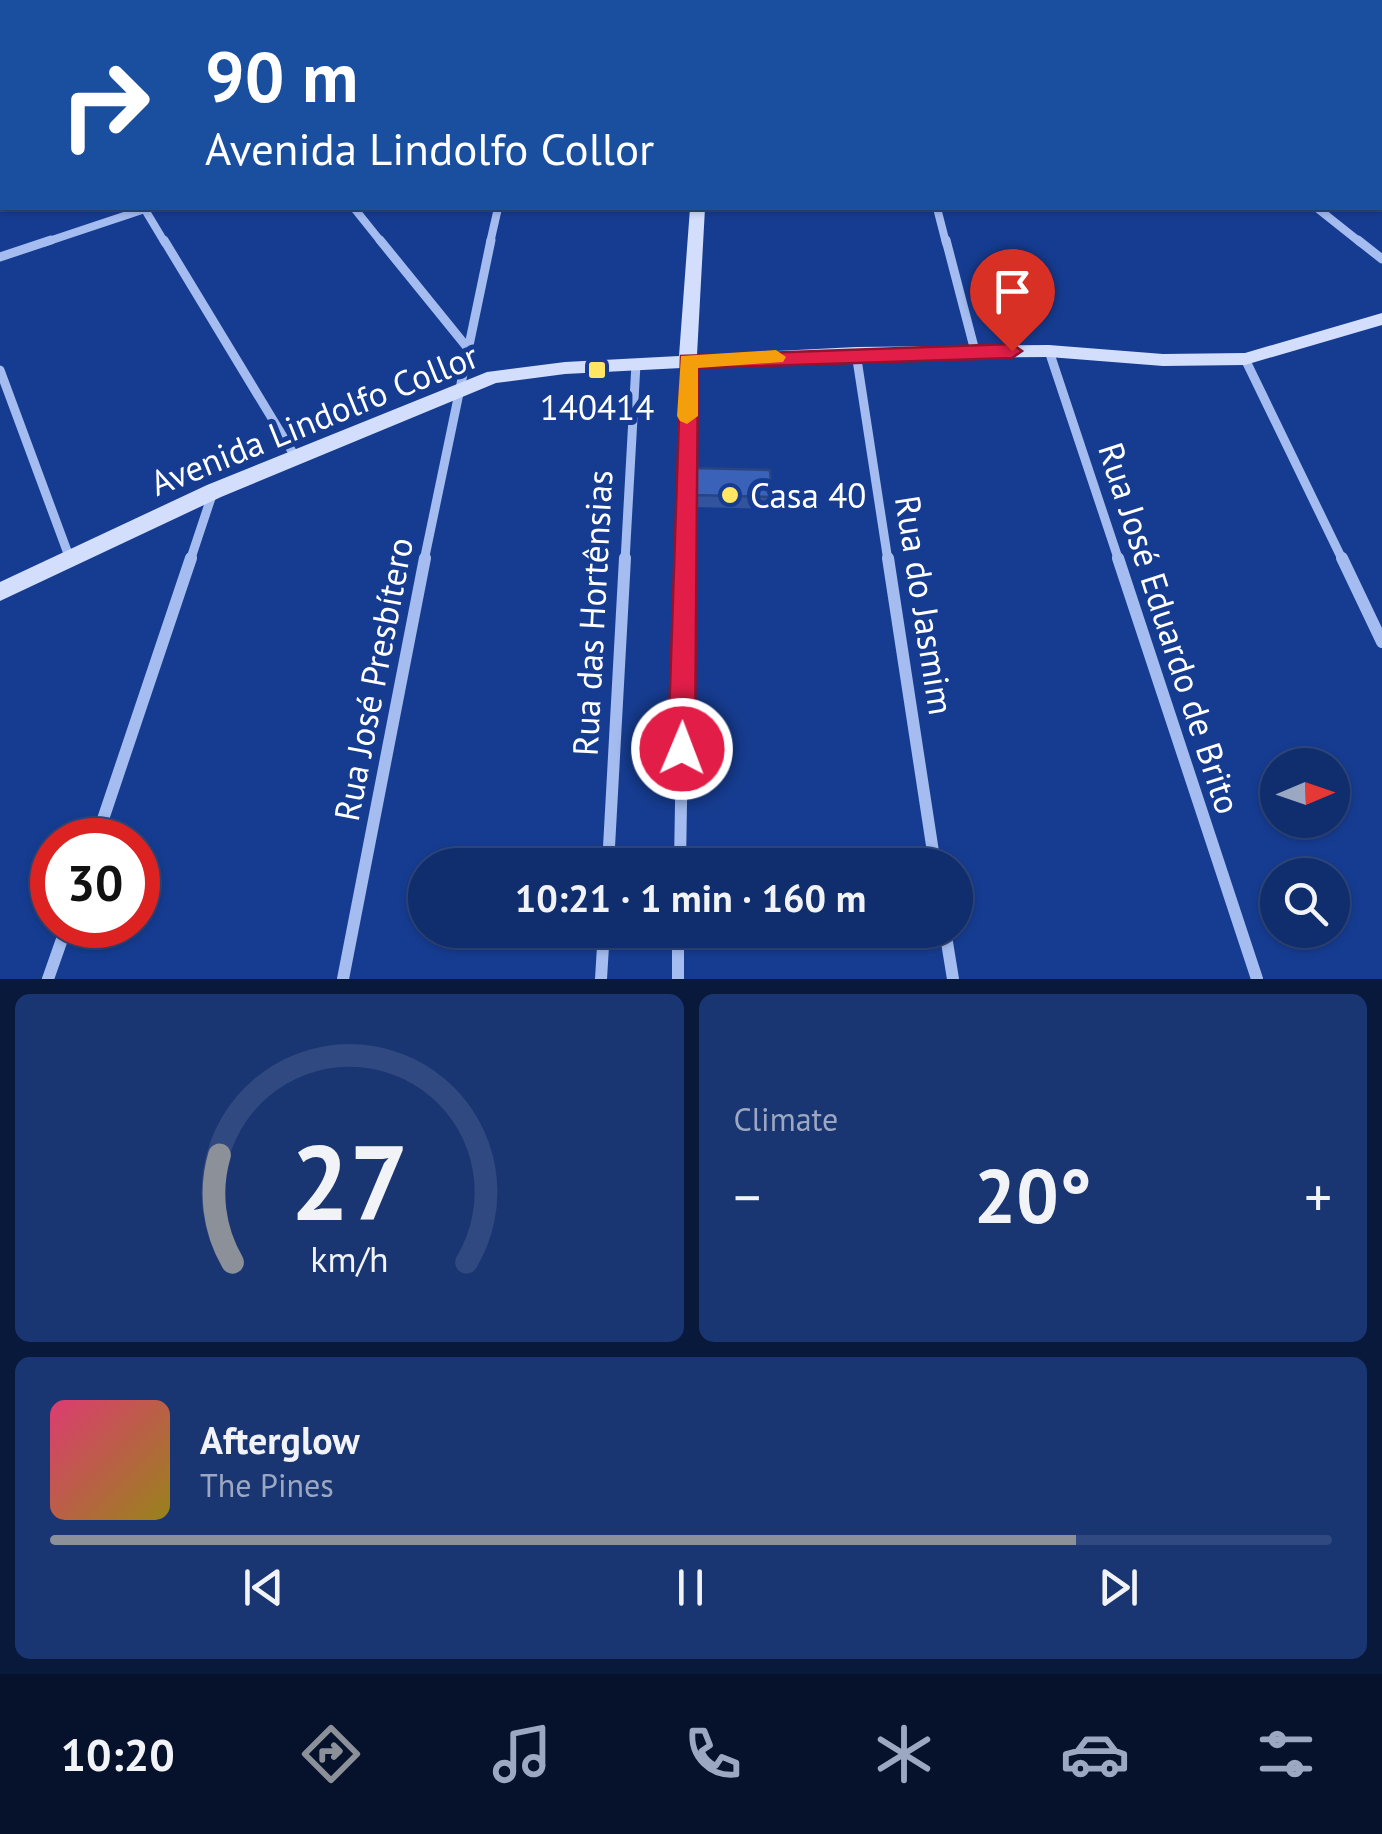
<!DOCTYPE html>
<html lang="en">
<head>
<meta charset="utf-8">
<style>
	body { margin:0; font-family:"PT Sans",sans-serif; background:#193572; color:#f1f3f6; height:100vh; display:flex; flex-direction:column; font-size:38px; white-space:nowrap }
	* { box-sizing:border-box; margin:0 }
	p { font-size:32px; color:#9ca8c2 }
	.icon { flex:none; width:55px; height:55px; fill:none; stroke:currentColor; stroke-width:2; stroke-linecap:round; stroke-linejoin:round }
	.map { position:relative; height:979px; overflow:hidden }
	.drawer { display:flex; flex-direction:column; gap:15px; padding:15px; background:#09193c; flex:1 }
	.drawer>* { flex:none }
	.top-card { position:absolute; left:0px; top:0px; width:1382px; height:210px; box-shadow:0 2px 8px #0004,0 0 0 2px #304980; background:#1a4fa0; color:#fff; overflow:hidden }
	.needle { width:65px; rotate:88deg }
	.buttons { position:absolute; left:1260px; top:748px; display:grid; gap:20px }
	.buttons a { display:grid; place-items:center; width:90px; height:90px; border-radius:50%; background:#102d6d; box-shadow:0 2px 8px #0004,0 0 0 2px #304980; font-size:50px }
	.speed { position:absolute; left:30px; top:818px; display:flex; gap:20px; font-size:50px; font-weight:700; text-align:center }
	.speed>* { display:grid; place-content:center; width:130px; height:130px; border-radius:50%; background:#102d6d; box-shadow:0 2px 8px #0004,0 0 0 2px #304980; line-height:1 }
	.speed .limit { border:15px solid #d22; background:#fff; color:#111 }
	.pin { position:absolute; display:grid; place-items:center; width:85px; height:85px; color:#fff; margin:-102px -42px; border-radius:50% 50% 50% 0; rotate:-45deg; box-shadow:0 0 10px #0007 }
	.pin .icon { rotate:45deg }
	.me { position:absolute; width:110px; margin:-55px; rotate:1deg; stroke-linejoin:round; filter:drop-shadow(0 0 8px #0008) }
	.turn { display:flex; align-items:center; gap:35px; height:210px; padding:0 40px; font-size:45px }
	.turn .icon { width:130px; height:130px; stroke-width:2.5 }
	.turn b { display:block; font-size:70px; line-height:85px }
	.big { font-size:75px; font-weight:700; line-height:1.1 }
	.drawer .card { flex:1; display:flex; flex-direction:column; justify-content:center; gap:15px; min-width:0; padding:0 35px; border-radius:15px; background:#193572 }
	.drawer .dial { align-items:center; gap:0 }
	.dial svg { height:260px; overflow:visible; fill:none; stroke:#304980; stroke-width:7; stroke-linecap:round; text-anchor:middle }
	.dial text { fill:#f1f3f6; stroke:none }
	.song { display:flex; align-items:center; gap:30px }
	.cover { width:120px; height:120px; border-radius:15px; background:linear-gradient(135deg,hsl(340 70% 55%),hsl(50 70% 35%)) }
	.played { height:10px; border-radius:5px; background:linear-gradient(90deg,#8c9099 80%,#304980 80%) }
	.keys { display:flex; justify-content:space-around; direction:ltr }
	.heat { display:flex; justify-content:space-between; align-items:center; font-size:55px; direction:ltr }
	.drawer .tiles { flex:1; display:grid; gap:15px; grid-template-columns:1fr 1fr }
	.card:last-child { grid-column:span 2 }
	.trip { position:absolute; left:408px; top:848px; width:565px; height:100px; border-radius:50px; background:#102d6d; box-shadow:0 2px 8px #0004,0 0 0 2px #304980; font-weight:700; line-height:100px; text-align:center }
	.tabs { display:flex; height:160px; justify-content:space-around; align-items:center; background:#06122c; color:#9ca8c2 }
	.tabs .icon { width:70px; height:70px }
	.tabs .current { color:#8c9099 }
	.tabs b { font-size:45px; color:#f1f3f6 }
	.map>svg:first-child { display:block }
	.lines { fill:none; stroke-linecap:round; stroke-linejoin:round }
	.canal { stroke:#284484; stroke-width:35 }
	.street-far2 { stroke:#a4bcf0; stroke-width:8 }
	.street-far1 { stroke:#a4bcf0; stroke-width:9 }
	.street { stroke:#a4bcf0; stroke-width:12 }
	.secondary { fill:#d2defb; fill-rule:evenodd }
	.wall { fill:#32549e }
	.building { fill:#3a62b8; stroke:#294581; stroke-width:2.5 }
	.route { fill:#e11d48; stroke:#92132f; stroke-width:2.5 }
	.slow { fill:#f59e0b }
	.poi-dot { fill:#ffe663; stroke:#163c91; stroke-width:4 }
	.labels { text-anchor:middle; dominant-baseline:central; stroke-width:10; stroke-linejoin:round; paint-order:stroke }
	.poi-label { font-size:35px; fill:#fff; stroke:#163c91 }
	.street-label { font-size:35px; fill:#fff; stroke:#163c91 }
</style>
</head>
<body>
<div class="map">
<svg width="1382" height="979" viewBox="0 0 1382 979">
	<rect width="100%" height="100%" fill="#163c91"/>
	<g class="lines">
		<g class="canal">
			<polyline points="289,2 298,0"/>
			<polyline points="0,80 2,79"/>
		</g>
		<g class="street-far2">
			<polyline points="703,1 911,2"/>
			<polyline points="196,2 206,0"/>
			<polyline points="331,2 340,0"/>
			<polyline points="144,208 165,243"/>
			<polyline points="354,208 382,243"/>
			<polyline points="937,208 946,243"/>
			<polyline points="1317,208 1361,243"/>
			<polyline points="43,243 148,208"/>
			<polyline points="490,243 498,208"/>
		</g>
		<g class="street-far1">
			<polyline points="164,240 296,458"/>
			<polyline points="380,240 466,346"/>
			<polyline points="946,240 975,351"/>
			<polyline points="1358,240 1382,259"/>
			<polyline points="0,257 51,240"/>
			<polyline points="1049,351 1119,561"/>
			<polyline points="856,353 888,561"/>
			<polyline points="1245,359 1343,561"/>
			<polyline points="0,370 70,559"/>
			<polyline points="190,561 213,492"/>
			<polyline points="424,561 491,240"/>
			<polyline points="625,561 636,364"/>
			<polyline points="685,561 688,361"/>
		</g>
		<g class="street">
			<polyline points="888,558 935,865"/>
			<polyline points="1118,558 1257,979"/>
			<polyline points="1342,558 1382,642"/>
			<polyline points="96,840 191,558"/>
			<polyline points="608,865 625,558"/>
			<polyline points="680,865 685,558"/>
			<polyline points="678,930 678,979"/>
			<polyline points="945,930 953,979"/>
			<polyline points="48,979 67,925"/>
			<polyline points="343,979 425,558"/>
			<polyline points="601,979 604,930"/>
		</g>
		<g class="secondary">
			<rect x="697" y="0" width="12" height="2"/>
			<polygon points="690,208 705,208 697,355 856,347 1049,345 1163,354 1245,353 1382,313 1382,325 1245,365 1163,366 1049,357 856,359 565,374 496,383 221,497 0,601 0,582 207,485 487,372 565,362 679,356"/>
		</g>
	</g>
	<polygon class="wall" points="694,468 772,497 770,509 694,507"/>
	<polygon class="building" points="694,468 770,470 772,497 694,495"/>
	<polygon class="route" points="1012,344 1022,351 1012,358 698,368 695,749 691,758 682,762 672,758 668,749 681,356"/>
	<polygon class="slow" points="776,350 786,357 783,362 698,368 698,416 687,424 680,421 677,416 681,356"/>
	<g class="poi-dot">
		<rect x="587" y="360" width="20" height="20" rx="5"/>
		<circle cx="730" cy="495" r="10"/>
	</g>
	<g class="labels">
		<g class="poi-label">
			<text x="597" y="407">140414</text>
			<text x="750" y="495" text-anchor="start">Casa 40</text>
		</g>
		<g class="street-label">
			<text transform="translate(314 419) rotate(-22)">Avenida Lindolfo Collor</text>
			<text transform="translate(925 605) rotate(81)">Rua do Jasmim</text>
			<text transform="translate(592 613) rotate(-87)">Rua das Hortênsias</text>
			<text transform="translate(1170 628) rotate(72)">Rua José Eduardo de Brito</text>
			<text transform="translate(373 679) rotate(-79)">Rua José Presbítero</text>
		</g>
	</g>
</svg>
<div class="buttons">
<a><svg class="needle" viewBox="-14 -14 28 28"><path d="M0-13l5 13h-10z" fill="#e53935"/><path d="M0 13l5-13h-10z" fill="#9ca8c2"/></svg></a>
<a><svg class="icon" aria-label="search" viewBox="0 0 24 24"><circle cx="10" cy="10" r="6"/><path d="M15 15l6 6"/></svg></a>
</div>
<div class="speed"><div class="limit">30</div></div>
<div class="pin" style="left:1012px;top:351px;background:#d93025"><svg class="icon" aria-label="arrive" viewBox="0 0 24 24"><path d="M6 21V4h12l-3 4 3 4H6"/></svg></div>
<svg class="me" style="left:682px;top:749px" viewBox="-20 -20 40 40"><circle r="17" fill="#e11d48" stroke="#fff" stroke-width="3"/><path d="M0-11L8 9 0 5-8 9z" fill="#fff"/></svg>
<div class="trip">10:21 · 1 min · 160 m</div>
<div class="top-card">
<div class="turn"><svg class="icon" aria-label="right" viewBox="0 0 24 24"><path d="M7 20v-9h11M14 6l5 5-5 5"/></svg><div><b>90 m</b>Avenida Lindolfo Collor</div></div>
</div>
</div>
<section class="drawer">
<div class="tiles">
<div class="card dial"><svg viewBox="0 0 100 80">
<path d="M14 69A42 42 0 1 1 86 69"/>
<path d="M14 69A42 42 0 0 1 10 36" stroke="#8c9099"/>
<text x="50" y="56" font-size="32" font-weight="700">27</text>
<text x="50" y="72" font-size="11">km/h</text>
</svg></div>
<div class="card"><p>Climate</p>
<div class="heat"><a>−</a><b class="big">20°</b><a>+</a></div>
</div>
<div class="card">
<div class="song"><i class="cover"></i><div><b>Afterglow</b><p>The Pines</p></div></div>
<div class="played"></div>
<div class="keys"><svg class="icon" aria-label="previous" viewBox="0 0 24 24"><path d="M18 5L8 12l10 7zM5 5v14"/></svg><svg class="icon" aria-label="pause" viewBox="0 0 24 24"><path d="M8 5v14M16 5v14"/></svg><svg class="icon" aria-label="next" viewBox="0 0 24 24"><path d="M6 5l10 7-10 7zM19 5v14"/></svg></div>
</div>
</div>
</section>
<nav class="tabs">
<b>10:20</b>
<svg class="icon current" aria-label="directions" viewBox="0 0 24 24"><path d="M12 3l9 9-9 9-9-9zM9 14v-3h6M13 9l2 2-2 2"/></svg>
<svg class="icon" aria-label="music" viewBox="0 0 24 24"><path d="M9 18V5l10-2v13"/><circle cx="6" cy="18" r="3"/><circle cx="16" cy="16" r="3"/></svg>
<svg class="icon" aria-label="phone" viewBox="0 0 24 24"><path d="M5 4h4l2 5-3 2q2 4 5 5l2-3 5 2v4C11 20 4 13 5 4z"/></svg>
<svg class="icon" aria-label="climate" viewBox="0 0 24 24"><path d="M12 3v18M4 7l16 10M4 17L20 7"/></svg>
<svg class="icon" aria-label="car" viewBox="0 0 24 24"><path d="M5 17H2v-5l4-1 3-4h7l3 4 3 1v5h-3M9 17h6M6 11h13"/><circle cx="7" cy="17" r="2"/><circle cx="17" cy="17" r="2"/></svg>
<svg class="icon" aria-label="filters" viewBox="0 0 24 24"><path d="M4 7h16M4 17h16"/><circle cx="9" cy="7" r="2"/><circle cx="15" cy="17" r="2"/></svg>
</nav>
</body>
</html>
